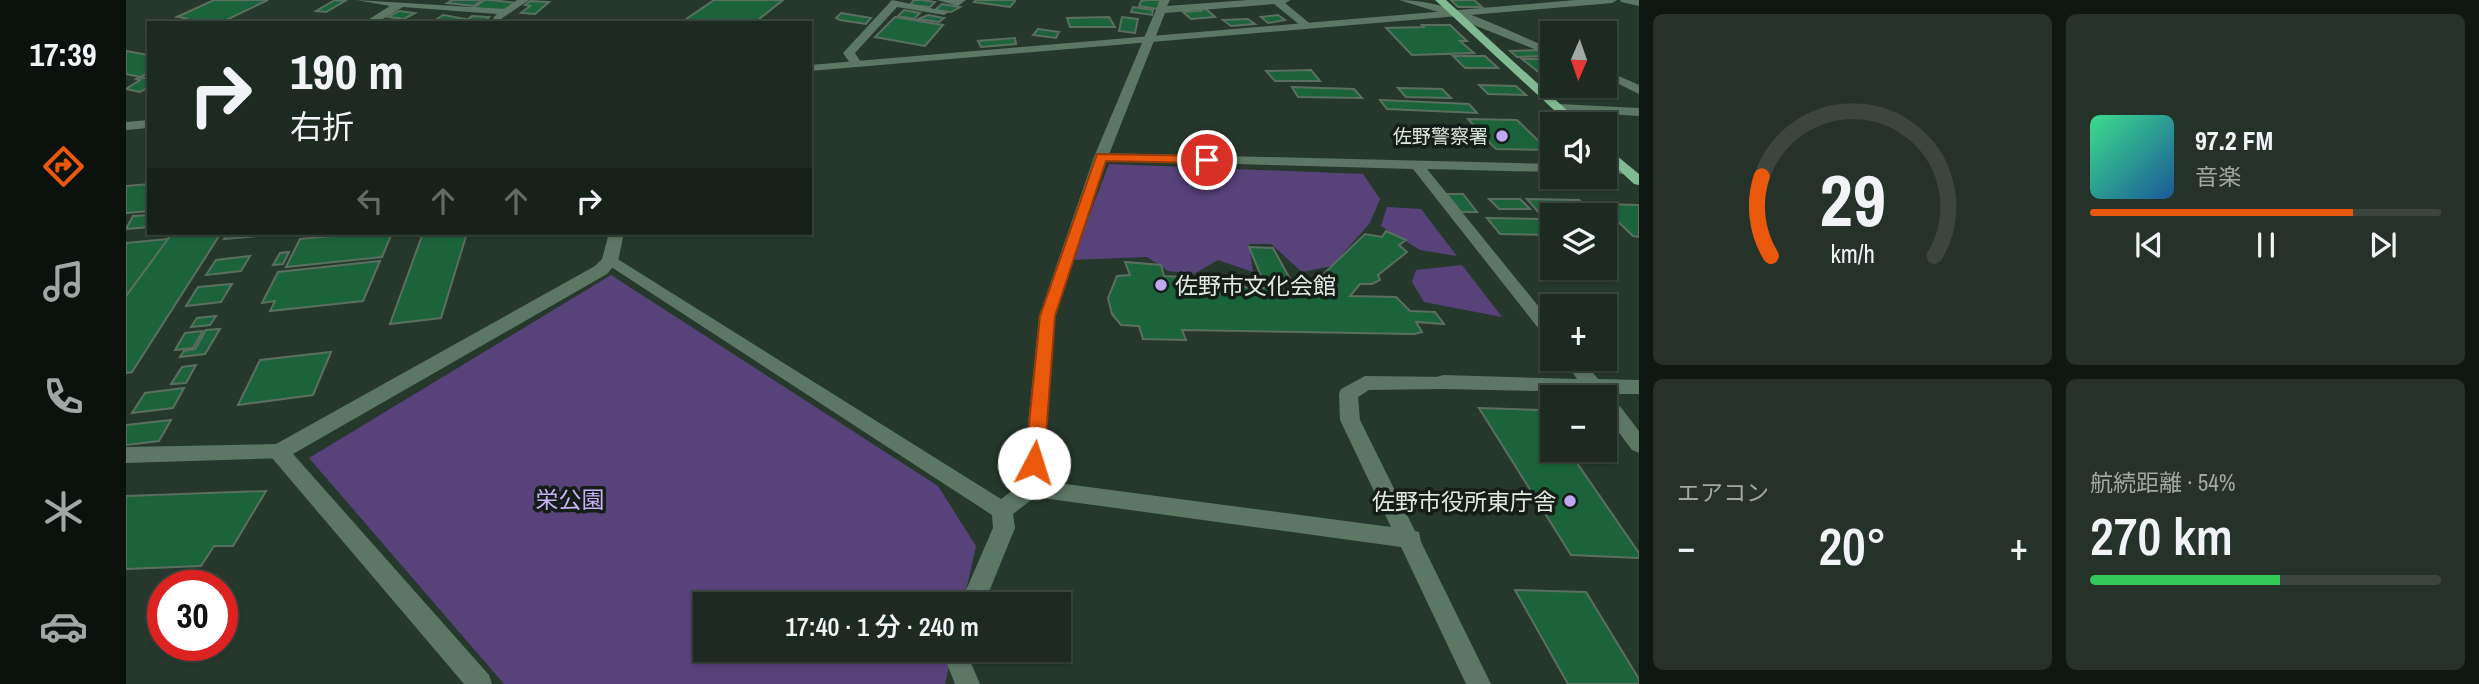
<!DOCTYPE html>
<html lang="ja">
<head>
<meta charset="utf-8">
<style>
	body { margin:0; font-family:"Archivo Narrow","Noto Sans JP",sans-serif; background:#25322a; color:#f1f3f6; height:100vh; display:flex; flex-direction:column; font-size:26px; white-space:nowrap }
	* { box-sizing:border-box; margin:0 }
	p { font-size:23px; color:#a0a7a5 }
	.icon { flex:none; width:38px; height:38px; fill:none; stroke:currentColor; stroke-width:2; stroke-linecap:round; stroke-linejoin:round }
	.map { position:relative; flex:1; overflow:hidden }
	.side { display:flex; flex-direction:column; gap:14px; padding:14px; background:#0f1712; width:840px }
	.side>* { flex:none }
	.hud { position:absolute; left:21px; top:21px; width:665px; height:214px; border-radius:0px; box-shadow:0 2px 5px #0004,0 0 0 2px #3a463f; background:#1c2a21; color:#f1f3f6; overflow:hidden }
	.needle { width:46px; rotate:182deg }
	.buttons { position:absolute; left:1414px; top:21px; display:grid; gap:14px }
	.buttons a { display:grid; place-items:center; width:77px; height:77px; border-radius:0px; background:#1c2a21; box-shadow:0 2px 5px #0004,0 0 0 2px #3a463f; font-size:35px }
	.speed { position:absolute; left:21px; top:570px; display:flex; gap:14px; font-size:35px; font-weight:700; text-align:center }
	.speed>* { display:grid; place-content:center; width:91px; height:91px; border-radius:50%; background:#1c2a21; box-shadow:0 2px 5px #0004,0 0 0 2px #3a463f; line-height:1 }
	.speed .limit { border:10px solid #d22; background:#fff; color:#111 }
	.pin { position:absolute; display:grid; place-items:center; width:60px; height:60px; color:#fff; margin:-30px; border:4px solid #fff; border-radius:50%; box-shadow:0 2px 7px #0007 }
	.me { position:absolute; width:77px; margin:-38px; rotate:5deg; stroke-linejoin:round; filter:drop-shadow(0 0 5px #0008) }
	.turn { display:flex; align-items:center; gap:24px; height:147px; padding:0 28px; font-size:32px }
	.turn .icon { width:91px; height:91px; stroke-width:2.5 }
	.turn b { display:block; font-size:49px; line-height:60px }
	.lanes { display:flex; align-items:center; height:66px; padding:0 28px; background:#0003; justify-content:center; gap:35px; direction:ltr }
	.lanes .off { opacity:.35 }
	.big { font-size:52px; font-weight:600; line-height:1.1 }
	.side .card { flex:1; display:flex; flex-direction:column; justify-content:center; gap:10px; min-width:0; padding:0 24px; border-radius:10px; background:#25322a }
	.side .dial { align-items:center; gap:0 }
	.dial svg { height:182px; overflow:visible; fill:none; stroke:#3a463f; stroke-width:7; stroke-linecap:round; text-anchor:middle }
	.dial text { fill:#f1f3f6; stroke:none }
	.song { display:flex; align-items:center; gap:21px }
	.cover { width:84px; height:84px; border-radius:10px; background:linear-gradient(135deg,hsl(150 70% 55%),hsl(210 70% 35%)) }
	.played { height:7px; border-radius:4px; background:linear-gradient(90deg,#ea580c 75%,#3a463f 75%) }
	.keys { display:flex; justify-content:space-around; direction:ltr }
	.heat { display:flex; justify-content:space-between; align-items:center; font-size:38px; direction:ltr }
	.charge { height:10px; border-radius:5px; background:linear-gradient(90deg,#34c759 54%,#3a463f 0) }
	.side .tiles { flex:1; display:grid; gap:14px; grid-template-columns:repeat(2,1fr) }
	.trip { position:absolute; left:567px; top:592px; width:378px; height:70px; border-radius:0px; background:#1c2a21; box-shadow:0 2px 5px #0004,0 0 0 2px #3a463f; font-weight:600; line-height:70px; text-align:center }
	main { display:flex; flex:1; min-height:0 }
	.dock { display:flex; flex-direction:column; width:126px; justify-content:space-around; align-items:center; background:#0b110d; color:#a0a7a5 }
	.dock .icon { width:49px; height:49px }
	.dock .active { color:#ea580c }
	.dock b { font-size:32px; color:#f1f3f6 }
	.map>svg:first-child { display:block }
	.green { fill:#57427a }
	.building { fill:#1b633a; stroke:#5b6f61; stroke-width:2 }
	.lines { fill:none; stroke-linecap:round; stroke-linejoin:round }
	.minor { fill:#5c7764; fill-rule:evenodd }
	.tertiary { fill:#5c7764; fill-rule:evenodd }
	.primary { fill:#81ba93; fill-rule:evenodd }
	.route { fill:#ea580c; stroke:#983908; stroke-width:2 }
	.poi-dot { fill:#c1a8f3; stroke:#151d18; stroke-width:2.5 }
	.labels { text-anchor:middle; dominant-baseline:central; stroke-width:7; stroke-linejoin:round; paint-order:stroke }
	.far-poi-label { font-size:19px; fill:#dfebe2; stroke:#151d18; text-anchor:end }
	.poi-label { font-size:23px; fill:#dfebe2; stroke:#151d18; text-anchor:start }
	.park-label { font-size:23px; fill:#cab2f9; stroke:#151d18 }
</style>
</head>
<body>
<main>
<nav class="dock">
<b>17:39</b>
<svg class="icon active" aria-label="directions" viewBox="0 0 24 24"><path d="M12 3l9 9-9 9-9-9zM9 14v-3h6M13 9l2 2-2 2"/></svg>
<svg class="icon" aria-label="music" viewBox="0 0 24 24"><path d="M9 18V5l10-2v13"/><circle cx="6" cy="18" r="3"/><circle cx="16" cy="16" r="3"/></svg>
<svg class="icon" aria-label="phone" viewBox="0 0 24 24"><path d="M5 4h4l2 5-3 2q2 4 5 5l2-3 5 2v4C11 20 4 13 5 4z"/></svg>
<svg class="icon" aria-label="climate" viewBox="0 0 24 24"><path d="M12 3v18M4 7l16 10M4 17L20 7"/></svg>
<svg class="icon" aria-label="car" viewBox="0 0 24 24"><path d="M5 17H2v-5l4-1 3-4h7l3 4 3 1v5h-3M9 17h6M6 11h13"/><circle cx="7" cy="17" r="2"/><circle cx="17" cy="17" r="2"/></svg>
</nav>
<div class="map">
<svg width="1513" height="684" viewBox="0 0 1513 684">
	<rect width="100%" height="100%" fill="#26382c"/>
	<g class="green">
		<polygon points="983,164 1237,174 1254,199 1244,223 1206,266 1176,272 1145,244 1123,244 1127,272 1092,260 1068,274 1042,271 1021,257 946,260"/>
		<polygon points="1261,207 1295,209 1331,256 1294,250 1255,226"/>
		<polygon points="1336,265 1376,317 1298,302 1286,282 1290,270"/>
		<polygon points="485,275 812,486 850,546 837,604 579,604 579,649 827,649 819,684 378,684 183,458"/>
	</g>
	<g class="building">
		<polygon points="88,0 142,0 94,23 50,23 60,18 51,17"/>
		<polygon points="209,0 219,1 200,12 190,11"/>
		<polygon points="326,0 356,0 348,6 321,3"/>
		<polygon points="359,0 366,0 389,3 376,11 347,8"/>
		<polygon points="588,0 657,0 628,23 559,20"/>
		<polygon points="788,0 796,0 809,2 804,7 784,5"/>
		<polygon points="850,0 888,0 889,1 884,7 848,2"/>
		<polygon points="1022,0 1034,0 1032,9 1013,6 1015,1"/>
		<polygon points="1325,0 1348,0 1356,7 1332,7"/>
		<polygon points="404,1 423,2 409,14 395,13 404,6 399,5"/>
		<polygon points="816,4 834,7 825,12 809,10"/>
		<polygon points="1007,7 1027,10 1026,15 1005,12"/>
		<polygon points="1073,9 1080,9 1089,17 1065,19 1057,12 1075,11"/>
		<polygon points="778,10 794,13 788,19 772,16"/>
		<polygon points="273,11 289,13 278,19 262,17"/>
		<polygon points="715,13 745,18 740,24 714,20 710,18"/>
		<polygon points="317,15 340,19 334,23 305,23"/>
		<polygon points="802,15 818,18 813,22 792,19"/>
		<polygon points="1152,15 1159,20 1142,23 1135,17"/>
		<polygon points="346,16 363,17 357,23 339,22"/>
		<polygon points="769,17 817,25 799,46 749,37"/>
		<polygon points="983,17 989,27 944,27 941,18"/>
		<polygon points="996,17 1012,19 1009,33 993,31"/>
		<polygon points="1122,19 1129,24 1105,26 1097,20"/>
		<polygon points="1296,25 1324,25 1341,41 1334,41 1348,53 1286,55 1260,28 1298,27"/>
		<polygon points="912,29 933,32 930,38 907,35"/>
		<polygon points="889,38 890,44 855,47 852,41"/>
		<polygon points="1411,50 1419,56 1391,57 1384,51"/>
		<polygon points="0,51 23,55 23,73 14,77 0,74"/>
		<polygon points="1327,56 1359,56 1372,68 1339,68"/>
		<polygon points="1396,59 1426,59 1426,74 1415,74"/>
		<polygon points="1185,70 1194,81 1149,81 1140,71"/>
		<polygon points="14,77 23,79 23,87 14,92 0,89 14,80 10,79"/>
		<polygon points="1420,82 1439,86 1460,97 1433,96"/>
		<polygon points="1353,85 1390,86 1400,95 1362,94"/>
		<polygon points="1166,87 1228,89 1236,98 1172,97"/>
		<polygon points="1272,88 1316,89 1325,98 1280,97"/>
		<polygon points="1254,100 1343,104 1351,113 1261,109"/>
		<polygon points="1342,119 1391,120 1422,150 1370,149 1358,137 1346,137 1344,134 1356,134"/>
		<polygon points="23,184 23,211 0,213 0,186"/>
		<polygon points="1321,194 1337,194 1351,212 1335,212"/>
		<polygon points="1363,199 1394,199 1404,209 1373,209"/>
		<polygon points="1401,199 1453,200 1467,214 1413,213"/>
		<polygon points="1474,204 1513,205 1513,237 1507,236"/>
		<polygon points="23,215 23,227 0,229 7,216"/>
		<polygon points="1361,218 1419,219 1426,226 1426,235 1374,234"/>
		<polygon points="1260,231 1280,240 1273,245 1281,252 1252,275 1254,280 1246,284 1234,284 1224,296 1270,297 1284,311 1309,312 1318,324 1290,322 1296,332 1288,334 1056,330 1060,340 1017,339 1013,326 995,325 986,314 982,298 991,276 1004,275 999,262 1035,265 1038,276 1080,278 1082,286 1140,288 1123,247 1147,248 1169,288 1183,288 1239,234 1256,237"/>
		<polygon points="46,233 90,233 93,236 6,372 0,373 0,296"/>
		<polygon points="102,233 165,233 98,239"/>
		<polygon points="239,233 266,233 256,257 160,267 174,239"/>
		<polygon points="297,233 341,233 315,318 264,324"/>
		<polygon points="42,239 0,296 0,243"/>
		<polygon points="163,252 157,264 147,265 154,253"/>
		<polygon points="124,256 115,271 80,275 90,260"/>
		<polygon points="254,261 237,301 144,311 149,301 136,303 152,272"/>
		<polygon points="106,284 95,302 60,306 72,287"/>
		<polygon points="90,316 84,325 65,327 71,318"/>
		<polygon points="94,329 79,354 54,357 58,351 69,349 80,330"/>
		<polygon points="77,331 67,348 49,350 59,333"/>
		<polygon points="205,352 187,395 112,405 134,360"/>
		<polygon points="70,365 60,383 45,384 56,367"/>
		<polygon points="58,388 47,408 6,413 19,393"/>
		<polygon points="1353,408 1415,410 1426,427 1426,450 1442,450 1513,553 1513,558 1445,555"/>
		<polygon points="45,420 33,441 0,445 0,425"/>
		<polygon points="140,491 107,546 88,546 75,566 0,569 0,496"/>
		<polygon points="1389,590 1460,592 1513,679 1513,684 1442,684"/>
	</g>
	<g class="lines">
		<g class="minor">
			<polygon points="230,0 379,9 391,0 403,0 372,21 367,18 371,14 277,7 250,23 237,23 264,6"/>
			<polygon points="766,0 823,12 818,15 771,7 729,53 736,64 734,66 726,66 717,53"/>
			<polygon points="811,0 840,0 832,6"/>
			<polygon points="1034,0 1044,0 1041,6 1122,0 1165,0 1159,3 1188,27 1179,29 1148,4 1039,13 982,157 929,316 917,481 1265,527 1214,420 1213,394 1215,389 1239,376 1323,377 1326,382 1323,387 1317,389 1243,390 1232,397 1234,420 1289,531 1293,532 1295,542 1365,684 1340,684 1275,547 909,497 887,514 889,528 858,604 834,604 867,528 866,515 476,261 478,258 490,258 875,499 896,484 913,316 968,157"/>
			<path d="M1273 0C1325 0 1379 30 1426 49V56L1325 16Z"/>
			<polygon points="1494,0 1513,0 1513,6 1495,2"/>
			<polygon points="1479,70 1513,85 1513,94 1479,77"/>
			<polygon points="153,444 160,446 363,675 366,684 338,684 146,458 143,452 146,446"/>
			<polygon points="815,649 839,649 854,684 829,684"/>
		</g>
		<g class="tertiary">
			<polygon points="1450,0 1491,0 1486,3 684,71 684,65"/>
			<polygon points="1433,104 1513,108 1513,116 1429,111 1427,108"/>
			<polygon points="23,120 23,128 0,130 0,122"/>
			<polygon points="975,153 1426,164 1426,172 1301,169 1426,323 1426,340 1420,338 1287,169 970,160 968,157"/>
			<polygon points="1479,165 1501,166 1508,170 1501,174 1479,173"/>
			<polygon points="483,233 498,233 492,261 481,274 160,458 0,463 0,447 150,444 469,266 476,259"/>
			<polygon points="1437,359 1456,359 1472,379 1513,380 1513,394 1480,394 1486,396 1513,431 1513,453 1506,450 1479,414 1479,397 1467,397 1462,392 1317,389 1311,387 1308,382 1311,377 1317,375 1451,379"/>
		</g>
		<g class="primary">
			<polygon points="1309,0 1320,0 1456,124 1443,124"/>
			<polygon points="1479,146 1513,174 1513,185 1508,184 1479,157"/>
		</g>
	</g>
	<polygon class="route" points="971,154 1081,156 1087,160 1081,163 980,161 929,316 918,463 908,471 899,463 914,316"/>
	<g class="poi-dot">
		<circle cx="1376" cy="136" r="7"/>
		<circle cx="1035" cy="285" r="7"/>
		<circle cx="1444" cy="501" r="7"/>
	</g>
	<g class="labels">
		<g class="far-poi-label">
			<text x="1362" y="136">佐野警察署</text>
		</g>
		<g class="poi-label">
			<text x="1049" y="285">佐野市文化会館</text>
			<text x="1430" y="501" text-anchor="end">佐野市役所東庁舎</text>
		</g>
		<g class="park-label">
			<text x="444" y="499">栄公園</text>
		</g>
	</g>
</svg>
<div class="buttons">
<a><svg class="needle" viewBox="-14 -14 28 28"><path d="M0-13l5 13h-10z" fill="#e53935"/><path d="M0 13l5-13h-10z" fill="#a0a7a5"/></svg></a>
<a><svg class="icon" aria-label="sound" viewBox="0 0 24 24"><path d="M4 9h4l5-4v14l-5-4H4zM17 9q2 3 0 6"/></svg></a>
<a><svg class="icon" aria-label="layers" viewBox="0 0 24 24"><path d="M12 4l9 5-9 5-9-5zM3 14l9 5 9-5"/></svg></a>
<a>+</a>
<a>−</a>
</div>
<div class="speed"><div class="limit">30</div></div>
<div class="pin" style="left:1081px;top:160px;background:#d93025"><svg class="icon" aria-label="arrive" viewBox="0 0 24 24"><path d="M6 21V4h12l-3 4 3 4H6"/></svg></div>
<svg class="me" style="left:908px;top:463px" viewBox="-20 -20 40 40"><circle r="19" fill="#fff"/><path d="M0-13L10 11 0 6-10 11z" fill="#ea580c"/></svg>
<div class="trip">17:40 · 1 分 · 240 m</div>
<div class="hud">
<div class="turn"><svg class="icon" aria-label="right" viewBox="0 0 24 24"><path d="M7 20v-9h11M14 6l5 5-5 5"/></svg><div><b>190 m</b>右折</div></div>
<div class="lanes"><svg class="icon off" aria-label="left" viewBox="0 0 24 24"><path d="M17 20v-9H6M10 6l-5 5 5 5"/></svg><svg class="icon off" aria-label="ahead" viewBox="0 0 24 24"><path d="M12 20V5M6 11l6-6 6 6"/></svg><svg class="icon off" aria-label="ahead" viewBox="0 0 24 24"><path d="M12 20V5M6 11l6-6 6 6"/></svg><svg class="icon" aria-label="right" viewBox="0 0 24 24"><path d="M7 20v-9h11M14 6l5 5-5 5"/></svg></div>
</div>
</div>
<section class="side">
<div class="tiles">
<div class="card dial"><svg viewBox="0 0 100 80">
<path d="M14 69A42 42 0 1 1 86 69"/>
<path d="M14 69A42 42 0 0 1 10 34" stroke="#ea580c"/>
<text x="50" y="56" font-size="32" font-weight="700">29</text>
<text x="50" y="72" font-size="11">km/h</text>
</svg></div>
<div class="card">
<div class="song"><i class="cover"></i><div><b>97.2 FM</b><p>音楽</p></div></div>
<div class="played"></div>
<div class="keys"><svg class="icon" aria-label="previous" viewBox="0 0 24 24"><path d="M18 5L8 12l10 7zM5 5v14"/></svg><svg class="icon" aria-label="pause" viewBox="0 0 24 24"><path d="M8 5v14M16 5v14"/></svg><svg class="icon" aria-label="next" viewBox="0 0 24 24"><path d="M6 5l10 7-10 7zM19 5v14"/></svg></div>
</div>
<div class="card"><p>エアコン</p>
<div class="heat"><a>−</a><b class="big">20°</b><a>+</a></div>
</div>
<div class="card"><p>航続距離 · 54%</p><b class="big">270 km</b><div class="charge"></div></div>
</div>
</section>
</main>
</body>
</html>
